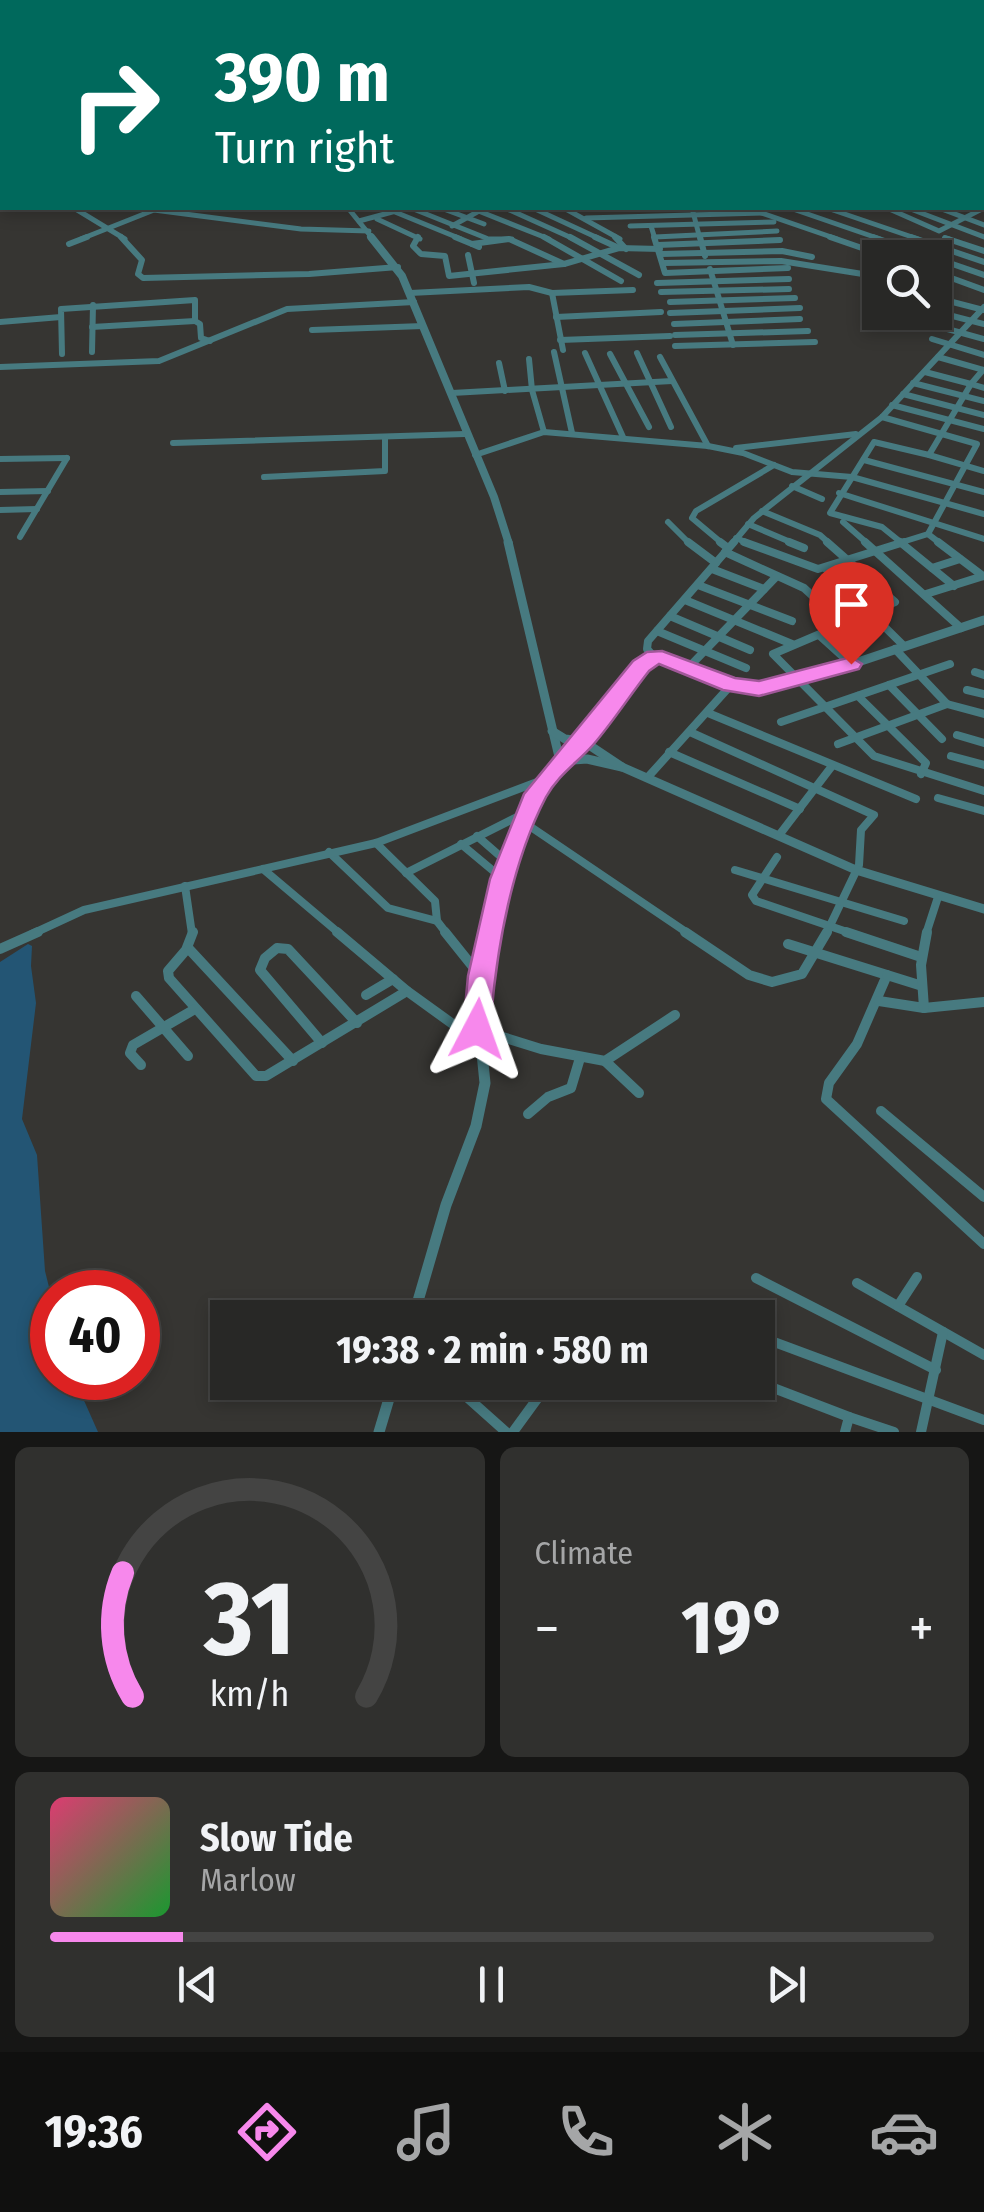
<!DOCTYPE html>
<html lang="en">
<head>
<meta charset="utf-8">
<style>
	body { margin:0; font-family:"Fira Sans Condensed",sans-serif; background:#30302e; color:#f1f3f6; height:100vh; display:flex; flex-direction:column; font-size:38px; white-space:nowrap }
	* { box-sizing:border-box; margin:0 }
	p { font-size:32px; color:#a5a6a7 }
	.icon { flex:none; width:55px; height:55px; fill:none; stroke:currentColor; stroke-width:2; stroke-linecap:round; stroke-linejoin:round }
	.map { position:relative; height:1432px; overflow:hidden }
	.side { display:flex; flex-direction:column; gap:15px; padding:15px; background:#161615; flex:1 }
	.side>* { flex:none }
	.guide { position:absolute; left:0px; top:0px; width:985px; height:210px; box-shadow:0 5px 15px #0003,0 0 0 2px #444443; background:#00695c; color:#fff; overflow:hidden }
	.buttons { position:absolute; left:862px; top:240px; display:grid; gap:20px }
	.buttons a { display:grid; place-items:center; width:90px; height:90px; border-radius:0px; background:#282826; box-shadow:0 5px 15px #0003,0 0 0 2px #444443; font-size:50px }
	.speed { position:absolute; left:30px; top:1270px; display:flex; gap:20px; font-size:50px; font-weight:700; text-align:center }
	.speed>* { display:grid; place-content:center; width:130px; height:130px; border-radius:50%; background:#282826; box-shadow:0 5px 15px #0003,0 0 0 2px #444443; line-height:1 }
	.speed .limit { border:15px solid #d22; background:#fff; color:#111 }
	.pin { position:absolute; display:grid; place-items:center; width:85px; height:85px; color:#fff; margin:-102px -42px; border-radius:50% 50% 50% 0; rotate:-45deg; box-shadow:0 0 10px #0007 }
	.pin .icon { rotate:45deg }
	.me { position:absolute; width:110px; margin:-55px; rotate:4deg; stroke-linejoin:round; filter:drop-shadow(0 0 8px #0008) }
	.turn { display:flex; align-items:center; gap:35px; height:210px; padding:0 50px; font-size:45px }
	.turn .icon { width:130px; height:130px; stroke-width:2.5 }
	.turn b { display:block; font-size:70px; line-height:85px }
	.big { font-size:75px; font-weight:700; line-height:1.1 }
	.side .card { flex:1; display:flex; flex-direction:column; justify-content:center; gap:15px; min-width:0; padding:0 35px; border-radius:15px; background:#30302e }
	.side .dial { align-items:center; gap:0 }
	.dial svg { height:260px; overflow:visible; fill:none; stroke:#444443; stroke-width:7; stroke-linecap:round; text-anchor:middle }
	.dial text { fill:#f1f3f6; stroke:none }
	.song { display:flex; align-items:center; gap:30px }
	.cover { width:120px; height:120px; border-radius:15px; background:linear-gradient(135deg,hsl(340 70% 55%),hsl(130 70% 35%)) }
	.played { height:10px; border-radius:5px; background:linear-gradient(90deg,#f788ec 15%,#444443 15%) }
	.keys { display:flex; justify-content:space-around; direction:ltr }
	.heat { display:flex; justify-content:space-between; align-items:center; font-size:55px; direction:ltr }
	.side .tiles { flex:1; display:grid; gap:15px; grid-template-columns:1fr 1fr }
	.card:last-child { grid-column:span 2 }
	.trip { position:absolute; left:210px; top:1300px; width:565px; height:100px; border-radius:0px; background:#282826; box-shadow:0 5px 15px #0003,0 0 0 2px #444443; font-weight:700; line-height:100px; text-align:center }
	.tab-bar { display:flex; height:160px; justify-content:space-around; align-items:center; background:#10100f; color:#a5a6a7 }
	.tab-bar .icon { width:70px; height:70px }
	.tab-bar .active { color:#f788ec }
	.tab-bar b { font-size:45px; color:#f1f3f6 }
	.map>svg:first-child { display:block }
	.water { fill:#235574 }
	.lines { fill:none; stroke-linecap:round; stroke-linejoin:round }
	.minor-far3 { stroke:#477a80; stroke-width:5 }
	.minor-far2 { stroke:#477a80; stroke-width:6 }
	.minor-far1 { stroke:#477a80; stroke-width:8 }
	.minor { stroke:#477a80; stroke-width:10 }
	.tertiary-far3 { stroke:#477a80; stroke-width:5 }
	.tertiary-far2 { stroke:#477a80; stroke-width:8 }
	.tertiary-far1 { stroke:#477a80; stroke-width:9 }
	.tertiary { stroke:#477a80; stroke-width:11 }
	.route { fill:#f788ec; stroke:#a15899; stroke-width:2.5 }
</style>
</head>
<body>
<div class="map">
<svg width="984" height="1432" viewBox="0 0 984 1432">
	<rect width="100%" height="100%" fill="#363532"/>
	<polygon class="water" points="28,944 32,946 31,966 36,1003 22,1119 37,1155 45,1271 52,1299 52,1378 74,1378 98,1432 0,1432 0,962"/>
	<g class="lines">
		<g class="minor-far3">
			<polyline points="139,0 147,2"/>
			<polyline points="187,0 195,2"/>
			<polyline points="215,0 224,2"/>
			<polyline points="452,0 459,2"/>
			<polyline points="508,0 516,2"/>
			<polyline points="541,0 548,2"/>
			<polyline points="577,0 585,2"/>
			<polyline points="606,0 613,2"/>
			<polyline points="627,0 633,2"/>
			<polyline points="648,0 655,2"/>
			<polyline points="166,2 170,0"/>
			<polyline points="559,2 564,0"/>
			<polyline points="664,2 671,0"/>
			<polyline points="74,208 125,239"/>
			<polyline points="411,208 486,238"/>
			<polyline points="441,208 484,224"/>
			<polyline points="471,208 549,239"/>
			<polyline points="505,208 574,239"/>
			<polyline points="533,208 600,239"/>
			<polyline points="564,208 620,239"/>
			<polyline points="692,208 700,239"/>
			<polyline points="747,208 837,239"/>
			<polyline points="790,208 880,239"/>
			<polyline points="827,208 918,239"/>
			<polyline points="887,208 939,231 984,208"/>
			<polyline points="908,208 984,237"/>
			<polyline points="939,208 984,225"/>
			<polyline points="572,209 644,208"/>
			<polyline points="395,212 461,239"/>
			<polyline points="586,218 762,213"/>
			<polyline points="377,219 420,239"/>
			<polyline points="359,221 407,208"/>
			<polyline points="452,226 479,211"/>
			<polyline points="630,226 774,222"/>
			<polyline points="651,226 655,239"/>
			<polyline points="655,237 777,231"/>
			<polyline points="945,238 949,239"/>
			<polyline points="81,239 154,210 301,229 369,231"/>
			<polyline points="487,239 512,239"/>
		</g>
		<g class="minor-far2">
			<polyline points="121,237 142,260 138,274 143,278 309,274 398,267"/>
			<polyline points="418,237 413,246 421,254 445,256 449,276 564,264 619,248 660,249"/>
			<polyline points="455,237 472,244"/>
			<polyline points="544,237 621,281"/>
			<polyline points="570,237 639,275"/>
			<polyline points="595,237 619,248"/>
			<polyline points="615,237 626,249"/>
			<polyline points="654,237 665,273 788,268"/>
			<polyline points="700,237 705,256"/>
			<polyline points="830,237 891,258"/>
			<polyline points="873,237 934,258"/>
			<polyline points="911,237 984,262"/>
			<polyline points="945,238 984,251"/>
			<polyline points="69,244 87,237"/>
			<polyline points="658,245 780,240"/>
			<polyline points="479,247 472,244 509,239 564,264"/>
			<polyline points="661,254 782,251 812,257"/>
			<polyline points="468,255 474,283"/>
			<polyline points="935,258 984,275"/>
			<polyline points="664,263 781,261 869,275 867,281"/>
			<polyline points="710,269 733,345"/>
			<polyline points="935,272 984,290"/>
			<polyline points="657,283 789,279"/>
			<polyline points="661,292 789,289"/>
			<polyline points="410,293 529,287 552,293 633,290"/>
			<polyline points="552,293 563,350"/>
			<polyline points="941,299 984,310"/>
			<polyline points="670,302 795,298"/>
			<polyline points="937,312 984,324"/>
			<polyline points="670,313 800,308"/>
			<polyline points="556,317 661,312"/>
			<polyline points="0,322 61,317"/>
			<polyline points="674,324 800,319"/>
			<polyline points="933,325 984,339"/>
			<polyline points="92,327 195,321"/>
			<polyline points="312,330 423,326"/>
			<polyline points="675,335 808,331"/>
			<polyline points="932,339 984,355"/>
			<polyline points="560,340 670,336"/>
			<polyline points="675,346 815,342"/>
			<polyline points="92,352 93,305"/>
			<polyline points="554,352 572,433"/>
			<polyline points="585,353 623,437"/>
			<polyline points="637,353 671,427"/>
			<polyline points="62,354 61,309 195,300 195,321 200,324 201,338 210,341"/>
			<polyline points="610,354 649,427"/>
			<polyline points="660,357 708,446"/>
			<polyline points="938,357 984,370"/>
			<polyline points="529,359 532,390 544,432"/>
			<polyline points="499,363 505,391"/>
			<polyline points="0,367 159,361 287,309 414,302"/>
			<polyline points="983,370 971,384 984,388"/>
			<polyline points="913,383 984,401"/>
			<polyline points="452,393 672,381"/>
			<polyline points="903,394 984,415"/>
			<polyline points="892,405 984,429"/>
			<polyline points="882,417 977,444 928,534 896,544"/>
			<polyline points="173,443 465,434"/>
			<polyline points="736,448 856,434"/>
			<polyline points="475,455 544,432 708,446 743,453 792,472 852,477 984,514"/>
			<polyline points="929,455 984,471"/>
			<polyline points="0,459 67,458"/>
			<polyline points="864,460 984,492"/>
			<polyline points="264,477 385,471 385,437"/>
			<polyline points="792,486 822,499"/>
			<polyline points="0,492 48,491"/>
			<polyline points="839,493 984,539"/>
			<polyline points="0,510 37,509"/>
			<polyline points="762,511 820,535 830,544"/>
			<polyline points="668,522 690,544"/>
			<polyline points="843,522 868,544"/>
			<polyline points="748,524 795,544"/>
			<polyline points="928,534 941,544"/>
			<polyline points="20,537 67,458"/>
			<polyline points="736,538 750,544"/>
			<polyline points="723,544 692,518 696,511 774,465"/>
			<polyline points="732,544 754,518 882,417 984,307"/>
			<polyline points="903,544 882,527 830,513 874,442 929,455 971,384 925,372"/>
		</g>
		<g class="minor-far1">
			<polyline points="688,542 716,563"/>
			<polyline points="720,542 728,548"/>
			<polyline points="744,542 818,569 904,542"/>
			<polyline points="789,542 804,548"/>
			<polyline points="827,542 895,602 773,654 874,756 984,791"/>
			<polyline points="865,542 961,628"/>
			<polyline points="900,542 954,586"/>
			<polyline points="938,542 983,576"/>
			<polyline points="725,552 804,588 829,611 857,603"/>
			<polyline points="825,568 904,646"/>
			<polyline points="932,568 960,559"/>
			<polyline points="712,569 764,589"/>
			<polyline points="698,585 792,621"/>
			<polyline points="926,594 983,576"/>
			<polyline points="685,600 792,644"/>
			<polyline points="670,616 750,650"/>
			<polyline points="657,631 746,668"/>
			<polyline points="819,635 851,664"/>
			<polyline points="895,649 947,704 984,714"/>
			<polyline points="654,657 647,649 648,641 734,542"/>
			<polyline points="689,667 776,577"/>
			<polyline points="975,672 984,675"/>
			<polyline points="889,685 942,739"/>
			<polyline points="967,690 984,694"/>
			<polyline points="858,696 926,763 921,774"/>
			<polyline points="708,713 916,799"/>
			<polyline points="781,722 950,664"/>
			<polyline points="690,732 874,815 861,830 859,865 826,934"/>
			<polyline points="957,735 984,743"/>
			<polyline points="838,744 947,704"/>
			<polyline points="669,752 800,809"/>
			<polyline points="951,756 984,765"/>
			<polyline points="648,777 731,685"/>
			<polyline points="938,798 984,811"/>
			<polyline points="525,823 689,934"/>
			<polyline points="780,834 832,766"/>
			<polyline points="477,836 508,863"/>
			<polyline points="376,843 435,901 437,921 447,934"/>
			<polyline points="461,844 503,879"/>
			<polyline points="329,852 388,908 437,921"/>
			<polyline points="777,857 752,895 756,901 853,934"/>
			<polyline points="263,869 340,934"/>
			<polyline points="735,870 904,921"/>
			<polyline points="406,873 529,811"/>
			<polyline points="185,886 192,934"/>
			<polyline points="32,934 84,910 376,843 545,779"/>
			<polyline points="926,934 938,897"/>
		</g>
		<g class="minor">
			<polyline points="193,932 186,950 168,971 169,978 256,1076 266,1076 407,991"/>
			<polyline points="337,932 407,991 479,1043"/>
			<polyline points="445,932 481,977"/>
			<polyline points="685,932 749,975 772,982 802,974 827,932"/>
			<polyline points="846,932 921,957"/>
			<polyline points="788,944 887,975 857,1044 829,1083 826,1099 984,1244"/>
			<polyline points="0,949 38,932"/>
			<polyline points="189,949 293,1061"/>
			<polyline points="887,975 919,985"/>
			<polyline points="366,995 393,979"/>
			<polyline points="136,996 188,1056"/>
			<polyline points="879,1001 924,1008 984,1002"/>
			<polyline points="924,1008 921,965 927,932"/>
			<polyline points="477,1029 541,1049 605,1061 675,1015"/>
			<polyline points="322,1043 260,970 265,958 277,948 288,949 357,1023"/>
			<polyline points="605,1061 639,1093"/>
			<polyline points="141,1065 130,1053 133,1045 195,1009"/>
			<polyline points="881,1111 984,1197"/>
			<polyline points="528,1114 548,1097 571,1088 580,1058"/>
			<polyline points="756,1278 936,1370"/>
			<polyline points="857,1283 984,1355"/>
			<polyline points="898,1306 917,1277"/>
			<polyline points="758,1336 984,1420"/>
			<polyline points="450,1382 506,1432"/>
			<polyline points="758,1382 849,1417"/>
			<polyline points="513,1432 537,1399"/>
			<polyline points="845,1432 849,1417 894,1432"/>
			<polyline points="921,1432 943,1332"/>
		</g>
		<polyline class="tertiary-far3" points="348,208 373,239"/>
		<polyline class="tertiary-far2" points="371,237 402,276 494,497 509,544"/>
		<g class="tertiary-far1">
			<polyline points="508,542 560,761 587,759 622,767"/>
			<polyline points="552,731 565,739 583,741 622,767 856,870 984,909"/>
			<polyline points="492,934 508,863 545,779 583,741 641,666 654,657 731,685 759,688 828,672 984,620"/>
		</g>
		<g class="tertiary">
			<polyline points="413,1318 446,1205 476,1126 485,1083 477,1004 493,932"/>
			<polyline points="379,1432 394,1382"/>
		</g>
	</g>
	<path class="route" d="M662 651 735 678 759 681 851 657 862 664 859 669 759 696 723 690 659 664 649 671C630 695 613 722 593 745 577 763 558 775 546 797 510 866 496 952 490 1029L486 1037 477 1040 467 1037 463 1029 468 976 490 879 524 794 633 661 647 652Z"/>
</svg>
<div class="buttons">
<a><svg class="icon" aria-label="search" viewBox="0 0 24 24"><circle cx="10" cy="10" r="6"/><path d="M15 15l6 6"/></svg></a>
</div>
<div class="speed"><div class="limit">40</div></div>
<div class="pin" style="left:851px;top:664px;background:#d93025"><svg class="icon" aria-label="arrive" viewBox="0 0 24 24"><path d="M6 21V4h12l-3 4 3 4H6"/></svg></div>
<svg class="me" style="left:477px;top:1029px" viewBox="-20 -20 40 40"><path d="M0-17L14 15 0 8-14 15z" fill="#f788ec" stroke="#fff" stroke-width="4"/></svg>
<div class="trip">19:38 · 2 min · 580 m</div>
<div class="guide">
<div class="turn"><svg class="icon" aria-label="right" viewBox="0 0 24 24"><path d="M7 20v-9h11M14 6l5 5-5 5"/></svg><div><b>390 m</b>Turn right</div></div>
</div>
</div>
<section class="side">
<div class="tiles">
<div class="card dial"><svg viewBox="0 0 100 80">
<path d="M14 69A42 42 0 1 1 86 69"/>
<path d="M14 69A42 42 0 0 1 11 31" stroke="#f788ec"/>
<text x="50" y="56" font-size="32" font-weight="700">31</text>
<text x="50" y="72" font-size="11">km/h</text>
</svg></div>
<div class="card"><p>Climate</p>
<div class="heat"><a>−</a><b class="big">19°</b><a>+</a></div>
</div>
<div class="card">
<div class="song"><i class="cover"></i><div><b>Slow Tide</b><p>Marlow</p></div></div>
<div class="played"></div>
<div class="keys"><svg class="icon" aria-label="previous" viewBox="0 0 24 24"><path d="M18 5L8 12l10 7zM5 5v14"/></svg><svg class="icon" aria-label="pause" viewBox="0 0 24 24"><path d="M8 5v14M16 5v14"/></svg><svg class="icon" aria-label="next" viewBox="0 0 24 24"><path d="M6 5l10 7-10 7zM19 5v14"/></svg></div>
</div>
</div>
</section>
<nav class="tab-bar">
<b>19:36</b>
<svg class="icon active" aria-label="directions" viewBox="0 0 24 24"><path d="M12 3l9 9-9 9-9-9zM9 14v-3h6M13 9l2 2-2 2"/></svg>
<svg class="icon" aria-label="music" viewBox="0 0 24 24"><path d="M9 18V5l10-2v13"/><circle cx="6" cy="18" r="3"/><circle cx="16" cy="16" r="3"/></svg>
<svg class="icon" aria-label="phone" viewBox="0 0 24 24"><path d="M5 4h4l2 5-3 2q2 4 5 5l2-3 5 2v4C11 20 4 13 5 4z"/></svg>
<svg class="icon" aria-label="climate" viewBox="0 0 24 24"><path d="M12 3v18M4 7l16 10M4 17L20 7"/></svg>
<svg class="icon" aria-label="car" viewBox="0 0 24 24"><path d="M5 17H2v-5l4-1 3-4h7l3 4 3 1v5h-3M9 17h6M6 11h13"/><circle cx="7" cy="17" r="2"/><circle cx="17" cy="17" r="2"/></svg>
</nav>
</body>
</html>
